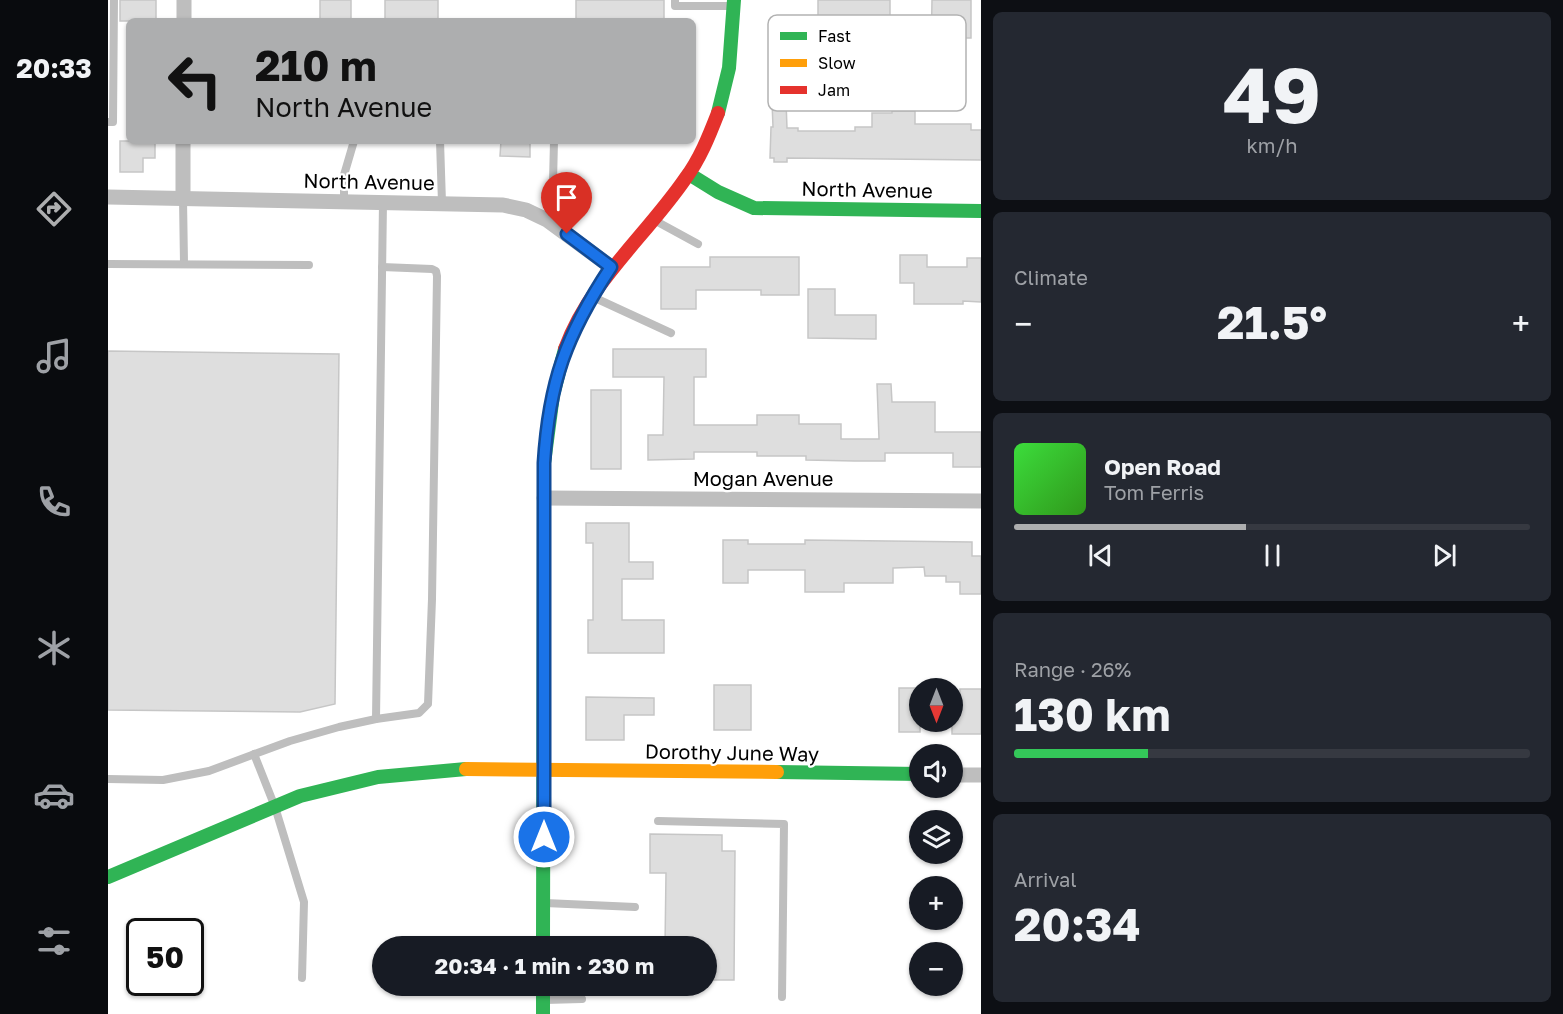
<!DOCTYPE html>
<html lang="en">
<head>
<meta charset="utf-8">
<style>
	body { margin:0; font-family:"Golos Text",sans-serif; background:#242831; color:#f1f3f6; height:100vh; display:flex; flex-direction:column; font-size:22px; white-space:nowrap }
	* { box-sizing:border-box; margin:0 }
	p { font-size:20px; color:#9ea1a6 }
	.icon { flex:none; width:33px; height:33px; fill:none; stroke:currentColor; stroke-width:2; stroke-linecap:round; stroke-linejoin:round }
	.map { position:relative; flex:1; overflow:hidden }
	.sheet { display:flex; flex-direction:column; gap:12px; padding:12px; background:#0d0f14; width:582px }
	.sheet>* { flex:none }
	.banner { position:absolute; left:18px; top:18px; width:570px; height:126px; border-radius:9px; box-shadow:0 2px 4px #0004; background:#adaeaf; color:#111; overflow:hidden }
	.needle { width:39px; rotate:180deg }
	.tools { position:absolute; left:801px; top:678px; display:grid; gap:12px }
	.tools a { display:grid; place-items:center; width:54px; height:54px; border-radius:50%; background:#171b24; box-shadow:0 2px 4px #0004; font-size:30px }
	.speed { position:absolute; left:18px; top:918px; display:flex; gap:12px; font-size:30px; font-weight:700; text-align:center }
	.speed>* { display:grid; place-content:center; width:78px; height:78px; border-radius:50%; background:#171b24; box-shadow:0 2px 4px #0004; line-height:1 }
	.speed .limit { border:3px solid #111; border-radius:9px; background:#fff; color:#111 }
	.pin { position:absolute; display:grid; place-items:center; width:51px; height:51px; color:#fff; margin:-62px -26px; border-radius:50% 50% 50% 0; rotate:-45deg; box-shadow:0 0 6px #0007 }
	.pin .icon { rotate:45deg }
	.me { position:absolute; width:66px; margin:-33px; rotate:0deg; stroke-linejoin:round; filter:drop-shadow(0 0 4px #0008) }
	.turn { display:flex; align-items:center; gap:21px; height:126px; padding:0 30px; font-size:27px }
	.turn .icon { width:78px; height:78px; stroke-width:2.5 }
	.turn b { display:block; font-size:42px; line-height:51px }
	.big { font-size:45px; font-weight:700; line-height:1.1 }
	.sheet .widget { flex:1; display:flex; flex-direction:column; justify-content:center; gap:9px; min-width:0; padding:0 21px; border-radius:9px; background:#242831 }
	.sheet .dial { align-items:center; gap:0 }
	.dial b { font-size:78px; line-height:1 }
	.song { display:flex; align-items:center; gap:18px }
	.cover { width:72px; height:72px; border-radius:9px; background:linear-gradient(135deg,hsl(120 70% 55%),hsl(110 70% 35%)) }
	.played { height:6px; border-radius:3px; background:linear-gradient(90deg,#adaeaf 45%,#363941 45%) }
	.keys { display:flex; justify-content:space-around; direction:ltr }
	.heat { display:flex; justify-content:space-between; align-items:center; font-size:33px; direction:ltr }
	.charge { height:9px; border-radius:4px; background:linear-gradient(90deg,#34c759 26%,#363941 0) }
	.trip { position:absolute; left:264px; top:936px; width:345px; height:60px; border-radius:30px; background:#171b24; box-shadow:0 2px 4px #0004; font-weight:700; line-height:60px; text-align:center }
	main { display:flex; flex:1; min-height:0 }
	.dock { display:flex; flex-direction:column; width:108px; justify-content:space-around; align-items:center; background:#090b0e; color:#9ea1a6 }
	.dock .icon { width:42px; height:42px }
	.dock .current { color:#adaeaf }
	.dock b { font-size:27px; color:#f1f3f6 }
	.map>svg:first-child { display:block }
	.building { fill:#dedede; stroke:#c6c6c6; stroke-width:1.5 }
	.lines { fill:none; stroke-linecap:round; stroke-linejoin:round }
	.lane { stroke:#bebebe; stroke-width:8 }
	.street { stroke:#bebebe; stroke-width:15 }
	.fast { stroke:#30b455; stroke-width:14 }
	.slow { stroke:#ff9f0a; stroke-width:14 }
	.jam { stroke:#e5322d; stroke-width:14 }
	.route-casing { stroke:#114b97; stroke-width:15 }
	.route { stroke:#1a73e8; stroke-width:10 }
	.labels { text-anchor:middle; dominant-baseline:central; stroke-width:4.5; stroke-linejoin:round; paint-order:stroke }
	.street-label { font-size:20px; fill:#000; stroke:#fff }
	.key { fill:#fff; stroke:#b2b2b2; stroke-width:1.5 }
	.key-label { font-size:16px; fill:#000 }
</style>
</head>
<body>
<main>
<nav class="dock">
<b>20:33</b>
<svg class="icon current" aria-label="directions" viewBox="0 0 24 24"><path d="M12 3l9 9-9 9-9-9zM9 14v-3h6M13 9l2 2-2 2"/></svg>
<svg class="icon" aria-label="music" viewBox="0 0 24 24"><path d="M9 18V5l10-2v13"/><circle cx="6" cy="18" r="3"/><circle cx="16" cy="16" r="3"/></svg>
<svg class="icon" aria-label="phone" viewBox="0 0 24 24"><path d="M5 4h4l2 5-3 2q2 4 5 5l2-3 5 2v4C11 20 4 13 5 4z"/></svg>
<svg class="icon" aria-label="climate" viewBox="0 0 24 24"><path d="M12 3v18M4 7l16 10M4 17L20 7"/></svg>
<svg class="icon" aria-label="car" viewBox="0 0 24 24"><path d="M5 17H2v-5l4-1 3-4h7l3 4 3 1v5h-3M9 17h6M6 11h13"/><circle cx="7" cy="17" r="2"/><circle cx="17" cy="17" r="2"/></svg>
<svg class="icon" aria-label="filters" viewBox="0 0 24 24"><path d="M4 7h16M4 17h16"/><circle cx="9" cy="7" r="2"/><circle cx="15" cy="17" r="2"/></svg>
</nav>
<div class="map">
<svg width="873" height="1014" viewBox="0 0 873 1014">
	<rect width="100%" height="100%" fill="#fff"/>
	<g class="building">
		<rect x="12" y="0" width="36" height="21"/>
		<rect x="212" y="0" width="31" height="20"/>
		<rect x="277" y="0" width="53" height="21"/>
		<rect x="468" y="0" width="88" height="21"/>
		<polygon points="710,0 782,0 782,39 736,39 736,64 673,63 673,22 710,23"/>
		<polygon points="824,0 863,0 863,38 840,38 839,59 823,58"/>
		<polygon points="678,101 679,128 690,128 690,131 747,131 747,127 764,127 764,113 784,113 784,111 807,111 807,124 863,124 863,130 873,130 873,160 679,158 679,162 666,162 666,158 662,158 663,127 665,127 664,102"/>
		<polygon points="12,141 47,141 47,158 35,158 35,172 12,172"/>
		<polygon points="393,141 422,141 422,157 392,156"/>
		<polygon points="792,255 819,255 819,267 859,267 859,258 873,258 873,302 855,301 855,304 806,304 806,283 792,283"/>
		<polygon points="602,257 691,257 691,295 653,295 653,290 588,290 588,309 553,309 553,267 602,267"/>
		<polygon points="700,289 727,289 727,315 768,315 768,339 700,338"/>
		<polygon points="505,349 598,349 598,377 586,377 586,425 649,425 649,415 691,415 691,424 733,424 733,439 771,439 769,384 783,384 784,402 827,402 827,432 873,432 873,467 845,467 845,453 777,453 777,461 747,461 698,460 698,456 649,456 649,452 586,452 586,459 540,460 540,435 555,435 556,377 505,377"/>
		<polygon points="0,351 231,354 227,704 192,712 0,710"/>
		<rect x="483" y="390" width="30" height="79"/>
		<polygon points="478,523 521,523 521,562 545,562 545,579 514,579 514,620 556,620 556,653 480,653 480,620 485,620 485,543 478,543"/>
		<polygon points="615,540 640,540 640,544 697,544 697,540 864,542 864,556 873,556 873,594 852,594 852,582 838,582 838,576 817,576 816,567 785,568 785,583 736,583 736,592 697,592 697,570 640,570 640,583 615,583"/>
		<rect x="606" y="685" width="37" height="45"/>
		<rect x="791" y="688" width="21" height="44"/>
		<polygon points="852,689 873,689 873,734 844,734 844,709 852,709"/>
		<polygon points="478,697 546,698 546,715 516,715 516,740 478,740"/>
		<polygon points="542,834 614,835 614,851 627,851 626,980 598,980 598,946 557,946 558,873 542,873"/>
	</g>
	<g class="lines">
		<g class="lane">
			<polyline points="567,0 567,6 625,6"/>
			<polyline points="0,122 5,122 6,0"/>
			<polyline points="332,141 334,203"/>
			<polyline points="75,199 76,263"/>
			<polyline points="236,201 236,175 246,141"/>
			<polyline points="546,220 590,244"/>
			<polyline points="444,223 446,141"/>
			<polyline points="0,264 201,265"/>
			<polyline points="485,297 563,333"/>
			<polyline points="268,719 311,713 320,704 324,599 329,276 328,271 324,269 274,267"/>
			<polyline points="146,754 167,807 196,902 194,978"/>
			<polyline points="0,779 55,780 101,771 182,741 231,727 268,719 275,202"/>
			<polyline points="550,821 676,824 674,997"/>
			<polyline points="437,903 527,907"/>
			<polyline points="437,1000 474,999"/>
		</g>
		<g class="street">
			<polyline points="76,21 76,0"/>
			<polyline points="0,197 395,205 418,210 439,220 503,267"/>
			<polyline points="75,199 75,141"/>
			<polyline points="436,498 873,501"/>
			<polyline points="844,775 873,775"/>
		</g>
		<g class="fast">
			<polyline points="610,113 621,68 626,0"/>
			<polyline points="581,174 610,192 646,208 873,211"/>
			<polyline points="669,772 812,774"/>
			<polyline points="0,877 192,796 270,777 358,769"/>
			<polyline points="435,946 436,463 445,395 457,349"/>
			<polyline points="435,986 435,1014"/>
		</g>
		<polyline class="slow" points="358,769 669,772"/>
		<path class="jam" d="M457 349C482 281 537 237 577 179 592 159 601 136 610 113"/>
	</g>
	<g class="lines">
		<defs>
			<path id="route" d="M436 837V463C441 382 458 335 503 267L459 234"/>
		</defs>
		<use href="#route" class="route-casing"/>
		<use href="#route" class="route"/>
	</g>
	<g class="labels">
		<g class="street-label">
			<text transform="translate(261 181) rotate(1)">North Avenue</text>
			<text transform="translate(759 189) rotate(1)">North Avenue</text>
			<text x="655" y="478">Mogan Avenue</text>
			<text transform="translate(624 752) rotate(1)">Dorothy June Way</text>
		</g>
	</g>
	<rect x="660" y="15" width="198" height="96" rx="9" class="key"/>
	<rect x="672" y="32" width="27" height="8" fill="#30b455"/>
	<rect x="672" y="59" width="27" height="8" fill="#ff9f0a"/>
	<rect x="672" y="86" width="27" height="8" fill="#e5322d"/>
	<g class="key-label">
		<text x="710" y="42">Fast</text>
		<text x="710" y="69">Slow</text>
		<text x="710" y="96">Jam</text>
	</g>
</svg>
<div class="tools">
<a><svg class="needle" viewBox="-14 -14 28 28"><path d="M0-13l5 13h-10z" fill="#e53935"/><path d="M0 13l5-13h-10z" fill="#9ea1a6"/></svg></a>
<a><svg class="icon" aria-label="sound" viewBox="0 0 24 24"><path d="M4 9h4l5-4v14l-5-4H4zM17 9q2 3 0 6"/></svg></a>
<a><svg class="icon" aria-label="layers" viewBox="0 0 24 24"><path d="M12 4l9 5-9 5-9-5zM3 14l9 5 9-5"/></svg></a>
<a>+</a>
<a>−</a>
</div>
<div class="speed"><div class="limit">50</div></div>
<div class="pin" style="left:459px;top:234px;background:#d93025"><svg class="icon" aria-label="arrive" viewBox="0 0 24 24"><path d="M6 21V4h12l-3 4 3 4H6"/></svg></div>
<svg class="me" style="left:436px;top:837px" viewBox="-20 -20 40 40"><circle r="17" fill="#1a73e8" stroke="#fff" stroke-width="3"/><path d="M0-11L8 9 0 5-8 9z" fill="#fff"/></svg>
<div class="trip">20:34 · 1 min · 230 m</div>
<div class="banner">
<div class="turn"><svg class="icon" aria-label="left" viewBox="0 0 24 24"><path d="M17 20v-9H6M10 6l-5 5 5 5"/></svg><div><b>210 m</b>North Avenue</div></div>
</div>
</div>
<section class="sheet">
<div class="widget dial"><b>49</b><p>km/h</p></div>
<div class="widget"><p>Climate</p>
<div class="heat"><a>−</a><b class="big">21.5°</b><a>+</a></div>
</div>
<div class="widget">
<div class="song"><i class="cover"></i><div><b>Open Road</b><p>Tom Ferris</p></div></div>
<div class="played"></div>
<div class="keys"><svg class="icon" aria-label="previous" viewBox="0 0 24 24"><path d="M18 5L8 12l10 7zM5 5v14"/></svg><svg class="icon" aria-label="pause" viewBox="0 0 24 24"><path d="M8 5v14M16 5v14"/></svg><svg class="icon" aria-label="next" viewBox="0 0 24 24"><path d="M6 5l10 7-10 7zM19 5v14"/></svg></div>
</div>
<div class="widget"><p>Range · 26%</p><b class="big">130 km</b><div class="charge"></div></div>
<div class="widget"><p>Arrival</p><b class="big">20:34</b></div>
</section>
</main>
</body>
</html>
